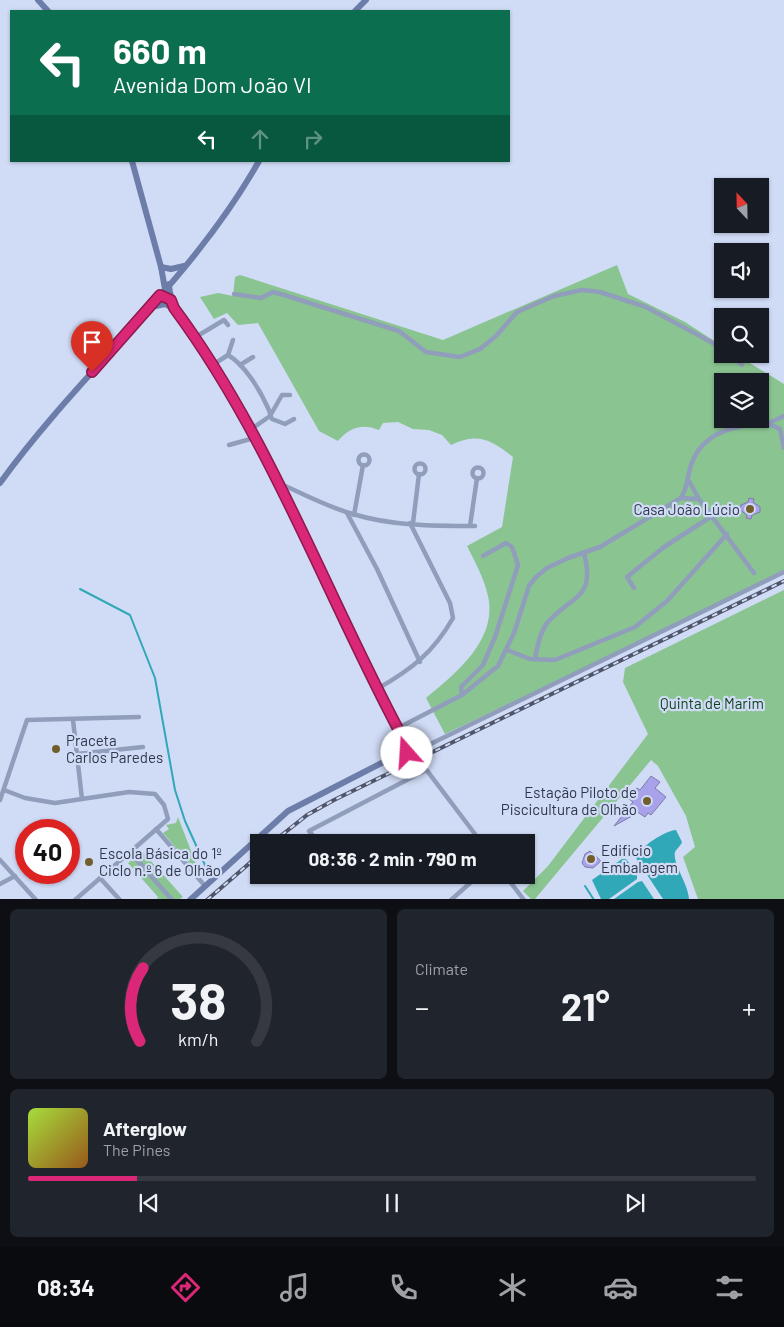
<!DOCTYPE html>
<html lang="en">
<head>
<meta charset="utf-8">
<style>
	body { margin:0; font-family:Barlow,sans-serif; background:#20242c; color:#f1f3f6; height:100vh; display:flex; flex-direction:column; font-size:19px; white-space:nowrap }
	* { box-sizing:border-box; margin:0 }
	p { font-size:16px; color:#9ea1a6 }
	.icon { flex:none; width:28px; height:28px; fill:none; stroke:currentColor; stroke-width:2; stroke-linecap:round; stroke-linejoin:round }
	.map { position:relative; height:899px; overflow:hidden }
	.sheet { display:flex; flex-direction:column; gap:10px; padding:10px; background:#0d0f14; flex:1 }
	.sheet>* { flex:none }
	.top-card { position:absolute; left:10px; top:10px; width:500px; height:152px; border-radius:0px; box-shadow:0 1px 4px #0004; background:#0b6e4f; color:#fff; overflow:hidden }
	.needle { width:32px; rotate:338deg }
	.controls { position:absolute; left:714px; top:178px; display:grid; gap:10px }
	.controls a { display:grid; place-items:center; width:55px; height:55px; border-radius:0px; background:#171b24; box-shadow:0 1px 4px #0004; font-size:25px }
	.speed { position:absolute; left:15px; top:819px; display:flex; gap:10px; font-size:25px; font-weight:700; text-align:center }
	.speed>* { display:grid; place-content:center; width:65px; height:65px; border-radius:50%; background:#171b24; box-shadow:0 1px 4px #0004; line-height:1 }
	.speed .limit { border:8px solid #d22; background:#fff; color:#111 }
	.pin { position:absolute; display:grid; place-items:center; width:42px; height:42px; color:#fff; margin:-51px -21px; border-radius:50% 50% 50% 0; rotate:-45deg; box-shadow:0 0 5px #0007 }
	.pin .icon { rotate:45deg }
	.me { position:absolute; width:55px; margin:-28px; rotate:341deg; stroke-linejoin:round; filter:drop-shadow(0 0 4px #0008) }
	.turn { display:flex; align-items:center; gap:18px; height:105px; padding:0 20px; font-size:22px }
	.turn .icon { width:65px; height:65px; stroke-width:2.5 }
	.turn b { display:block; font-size:35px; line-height:42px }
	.lanes { display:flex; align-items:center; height:48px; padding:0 20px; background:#0003; justify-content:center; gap:25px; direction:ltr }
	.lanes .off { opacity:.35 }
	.big { font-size:38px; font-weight:700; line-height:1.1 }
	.sheet .tile { flex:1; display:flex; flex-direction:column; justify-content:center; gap:8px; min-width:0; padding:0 18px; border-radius:8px; background:#20242c }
	.sheet .dial { align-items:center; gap:0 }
	.dial svg { height:130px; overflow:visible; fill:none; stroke:#363941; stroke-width:7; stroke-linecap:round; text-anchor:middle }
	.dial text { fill:#f1f3f6; stroke:none }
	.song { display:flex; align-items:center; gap:15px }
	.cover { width:60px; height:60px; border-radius:8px; background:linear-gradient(135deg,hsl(80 70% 55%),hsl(30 70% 35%)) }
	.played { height:5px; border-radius:2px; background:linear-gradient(90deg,#db2777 15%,#363941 15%) }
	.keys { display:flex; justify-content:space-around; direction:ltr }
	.heat { display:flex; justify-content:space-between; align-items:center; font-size:28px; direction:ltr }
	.sheet .tiles { flex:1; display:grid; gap:10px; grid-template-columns:1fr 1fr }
	.tile:last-child { grid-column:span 2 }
	.trip { position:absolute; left:250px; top:834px; width:285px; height:50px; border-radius:0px; background:#171b24; box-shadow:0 1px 4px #0004; font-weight:700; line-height:50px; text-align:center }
	.tabs { display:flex; height:80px; justify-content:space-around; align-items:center; background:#090b0e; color:#9ea1a6 }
	.tabs .icon { width:35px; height:35px }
	.tabs .on { color:#db2777 }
	.tabs b { font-size:22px; color:#f1f3f6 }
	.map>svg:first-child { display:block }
	.green { fill:#8ac491; fill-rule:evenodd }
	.water { fill:#30a8b7 }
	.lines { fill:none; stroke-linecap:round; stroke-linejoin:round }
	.stream { stroke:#30a8b7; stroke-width:2 }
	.building { fill:#a8a2ea; stroke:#7f7ca7 }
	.street { stroke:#909dbb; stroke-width:4.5 }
	.secondary { stroke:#6c7da9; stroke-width:6 }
	.rail-casing { stroke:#4f566a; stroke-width:4 }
	.rail { stroke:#d0dbf6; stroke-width:2; stroke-dasharray:5.5; stroke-linecap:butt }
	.route-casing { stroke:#8e194d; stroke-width:12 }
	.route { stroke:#db2777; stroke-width:9 }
	.poi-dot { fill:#725e2d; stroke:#d0dbf6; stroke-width:2 }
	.labels { text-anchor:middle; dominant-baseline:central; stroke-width:4.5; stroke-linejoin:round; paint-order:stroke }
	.poi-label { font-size:15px; fill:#2f3648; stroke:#d0dbf6; text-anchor:start }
	.park-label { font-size:15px; fill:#103f1a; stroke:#d0dbf6 }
</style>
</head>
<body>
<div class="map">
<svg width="784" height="900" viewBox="0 0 784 900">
	<rect width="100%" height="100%" fill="#d0dbf6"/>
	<g class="green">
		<path d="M617 265 628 294 685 322 722 346V354H735L784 384V573L445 734 426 698C455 674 498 640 488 596 484 578 475 562 467 546L502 527 513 457C491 440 479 432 451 445L442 435 429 430 413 429 398 422 383 423 379 430C363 423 349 427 338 441L319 431 258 323 238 325 227 313 214 319 200 297 218 293 233 296 235 277 240 275 443 340ZM722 381H760V419H722Z"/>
		<polygon points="784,590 784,899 698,899 683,857 695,847 686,816 658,766 651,760 535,899 531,899 523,891 548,866 648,734 623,682 625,668"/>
		<polygon points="178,817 201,877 163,833 169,829 166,825 176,823"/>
		<polygon points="142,851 183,897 180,899 157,899 158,897 128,863"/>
	</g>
	<g class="water">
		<path d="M676 830 682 842C680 847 677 848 675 852 672 862 689 886 689 899H663L636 858C640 847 664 831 676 830Z"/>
		<polygon points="622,859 626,859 637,874 637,879 609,899 601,899 592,880"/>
		<polygon points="642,881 654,899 614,899 638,882"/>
	</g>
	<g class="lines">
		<g class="stream">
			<polyline points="80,589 130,615 155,678 175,790 185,821 210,876"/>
			<polyline points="585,886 594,900"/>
		</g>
	</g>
	<g class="building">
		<polygon points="749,498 754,499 753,502 760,507 760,512 752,515 751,519 746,518 747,515 740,510 741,505 748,502"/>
		<polygon points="651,776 660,782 655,788 666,797 651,815 648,813 645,817 636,811 632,816 614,826 633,802 629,799 637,788 640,790"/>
		<polygon points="590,851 601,861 593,868 585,867 582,863 585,854"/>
	</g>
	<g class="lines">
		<g class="street">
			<polyline points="234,294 261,298 273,292 284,295 399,331 426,352 460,357 480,349 496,336 517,312 554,296 582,290 600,292 646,307 722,348"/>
			<polyline points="194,338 224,320 228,325"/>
			<polyline points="730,354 742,365"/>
			<polyline points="228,355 233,340"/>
			<polyline points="240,365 253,357"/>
			<path d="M211 366 228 355C245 365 260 390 268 408 270 412 270 415 272 419L285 424 294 419"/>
			<polyline points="769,423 784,416"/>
			<polyline points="250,430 270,416 282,395 290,395"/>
			<polyline points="229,445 254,438"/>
			<circle cx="364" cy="460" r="5.5"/>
			<circle cx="420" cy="469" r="5.5"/>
			<circle cx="478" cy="473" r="5.5"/>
			<polyline points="689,481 699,499"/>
			<path d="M279 483C303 494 327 507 353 514 391 526 435 526 475 526"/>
			<polyline points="681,498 699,499 754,573"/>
			<polyline points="347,513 377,569 420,662"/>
			<polyline points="354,515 363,465"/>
			<polyline points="413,523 419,474"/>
			<polyline points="470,526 477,478"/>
			<polyline points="634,588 627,577 664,547 712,516"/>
			<polyline points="507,650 530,659 555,660 635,627 667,601 727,534"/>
			<path d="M535 659C537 648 540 631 548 622 572 595 596 599 584 553"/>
			<path d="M377 689C412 669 433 653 453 618L450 603 410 523"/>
			<polyline points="462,695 461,687 483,665 495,637 518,565 512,547 506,543 483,556"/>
			<polyline points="73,720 82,799"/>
			<path d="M398 728 462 695 498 666 514 633 529 586 536 577 547 568 568 558 600 547 681 498C688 487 687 477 691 465 699 441 719 430 743 426 757 423 767 421 780 429L784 448"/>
			<polyline points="413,752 481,842"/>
			<polyline points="414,752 784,572"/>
			<polyline points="77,754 143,747"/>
			<polyline points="4,790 25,798 55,803 129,792 155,794 164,805 168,819 75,900"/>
			<polyline points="0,800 27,720 139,717"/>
			<polyline points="156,829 205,886"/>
			<polyline points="318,842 309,831 426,770"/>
			<polyline points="130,852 172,900"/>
			<polyline points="0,860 36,900"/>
			<polyline points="505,875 524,900"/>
			<polyline points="100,878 120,900"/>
			<polyline points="0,884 15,876"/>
			<polyline points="451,900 479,875"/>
		</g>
		<g class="secondary">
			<polyline points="38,0 48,11"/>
			<polyline points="355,11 366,0"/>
			<polyline points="132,161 161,267 165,289"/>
			<polyline points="161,267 171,269 184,266"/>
			<path d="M169 284C169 310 203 353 218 376 290 493 344 622 407 744"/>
			<polyline points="151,307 165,304 174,309"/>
			<path d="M0 483C80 372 191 282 259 161"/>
			<circle cx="408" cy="748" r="4.5"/>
			<polyline points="190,900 288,811 405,751"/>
		</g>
		<defs>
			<g id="rail">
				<polyline points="273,842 307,815 334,800 784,581"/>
				<polyline points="207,900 259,855"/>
			</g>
		</defs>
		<use href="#rail" class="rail-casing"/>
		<use href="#rail" class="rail"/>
	</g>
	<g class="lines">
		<defs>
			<path id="route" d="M92 372 160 295 171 300 174 308C272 440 327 598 405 742L407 744 404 749 407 753"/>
		</defs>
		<use href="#route" class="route-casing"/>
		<use href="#route" class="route"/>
	</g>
	<g class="poi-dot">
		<circle cx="750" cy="509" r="5"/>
		<circle cx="56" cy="749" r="5"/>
		<circle cx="647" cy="801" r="5"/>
		<circle cx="591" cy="859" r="5"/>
		<circle cx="89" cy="862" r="5"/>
	</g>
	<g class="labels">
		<g class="poi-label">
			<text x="740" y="509" text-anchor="end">Casa João Lúcio</text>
			<text x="66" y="740">Praceta<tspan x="66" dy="17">Carlos Paredes</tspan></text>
			<text x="637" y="792" text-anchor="end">Estação Piloto de<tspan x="637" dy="17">Piscicultura de Olhão</tspan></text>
			<text x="601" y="850">Edificio<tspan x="601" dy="17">Embalagem</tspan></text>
			<text x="99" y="853">Escola Básica do 1º<tspan x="99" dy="17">Ciclo n.º 6 de Olhão</tspan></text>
		</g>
		<g class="park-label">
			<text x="712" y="703">Quinta de Marim</text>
		</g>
	</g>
</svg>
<div class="controls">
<a><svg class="needle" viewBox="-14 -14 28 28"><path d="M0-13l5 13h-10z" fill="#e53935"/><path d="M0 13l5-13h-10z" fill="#9ea1a6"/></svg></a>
<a><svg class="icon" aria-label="sound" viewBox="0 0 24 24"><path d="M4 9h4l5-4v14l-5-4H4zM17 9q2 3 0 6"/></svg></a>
<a><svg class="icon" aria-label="search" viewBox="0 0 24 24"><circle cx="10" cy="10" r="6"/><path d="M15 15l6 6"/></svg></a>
<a><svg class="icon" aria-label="layers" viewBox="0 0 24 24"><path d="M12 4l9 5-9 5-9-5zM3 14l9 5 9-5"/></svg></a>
</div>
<div class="speed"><div class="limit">40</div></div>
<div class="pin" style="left:92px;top:372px;background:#d93025"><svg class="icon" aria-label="arrive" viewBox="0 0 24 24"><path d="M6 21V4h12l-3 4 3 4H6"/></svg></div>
<svg class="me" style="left:407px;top:753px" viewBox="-20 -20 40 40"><circle r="19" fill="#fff"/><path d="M0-13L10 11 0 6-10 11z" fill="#db2777"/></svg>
<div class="trip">08:36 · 2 min · 790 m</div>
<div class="top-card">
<div class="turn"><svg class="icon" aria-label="left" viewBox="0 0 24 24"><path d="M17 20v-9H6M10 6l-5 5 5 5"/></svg><div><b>660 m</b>Avenida Dom João VI</div></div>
<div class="lanes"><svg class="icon" aria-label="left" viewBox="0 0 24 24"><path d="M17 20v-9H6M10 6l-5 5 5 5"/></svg><svg class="icon off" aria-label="ahead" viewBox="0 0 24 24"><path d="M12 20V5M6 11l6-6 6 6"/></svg><svg class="icon off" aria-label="right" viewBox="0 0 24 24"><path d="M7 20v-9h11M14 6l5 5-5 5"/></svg></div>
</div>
</div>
<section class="sheet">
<div class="tiles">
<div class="tile dial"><svg viewBox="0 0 100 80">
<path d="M14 69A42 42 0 1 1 86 69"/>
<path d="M14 69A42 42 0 0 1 16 24" stroke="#db2777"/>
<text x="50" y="56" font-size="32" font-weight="700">38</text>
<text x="50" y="72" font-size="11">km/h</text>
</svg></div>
<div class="tile"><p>Climate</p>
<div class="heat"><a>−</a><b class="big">21°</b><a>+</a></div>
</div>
<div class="tile">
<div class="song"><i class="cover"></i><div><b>Afterglow</b><p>The Pines</p></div></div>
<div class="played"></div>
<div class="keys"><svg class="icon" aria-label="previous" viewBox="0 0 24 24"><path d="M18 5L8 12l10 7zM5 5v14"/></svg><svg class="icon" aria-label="pause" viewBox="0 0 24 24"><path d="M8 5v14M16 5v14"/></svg><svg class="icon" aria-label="next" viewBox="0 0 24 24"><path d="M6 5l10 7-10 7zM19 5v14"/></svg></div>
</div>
</div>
</section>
<nav class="tabs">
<b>08:34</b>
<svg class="icon on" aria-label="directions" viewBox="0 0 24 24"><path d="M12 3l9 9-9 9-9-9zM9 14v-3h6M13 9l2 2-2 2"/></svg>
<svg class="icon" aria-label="music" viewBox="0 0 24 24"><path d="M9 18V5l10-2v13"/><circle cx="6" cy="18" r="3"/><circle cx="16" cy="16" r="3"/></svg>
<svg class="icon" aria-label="phone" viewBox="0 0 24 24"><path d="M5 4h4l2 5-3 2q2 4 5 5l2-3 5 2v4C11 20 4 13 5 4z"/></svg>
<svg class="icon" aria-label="climate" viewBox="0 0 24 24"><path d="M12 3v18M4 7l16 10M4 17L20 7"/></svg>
<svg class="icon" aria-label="car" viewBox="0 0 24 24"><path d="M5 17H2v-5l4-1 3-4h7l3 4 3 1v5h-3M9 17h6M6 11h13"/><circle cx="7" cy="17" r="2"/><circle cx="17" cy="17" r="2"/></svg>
<svg class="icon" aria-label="filters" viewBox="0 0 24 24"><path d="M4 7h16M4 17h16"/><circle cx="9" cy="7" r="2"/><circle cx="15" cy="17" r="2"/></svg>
</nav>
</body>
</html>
